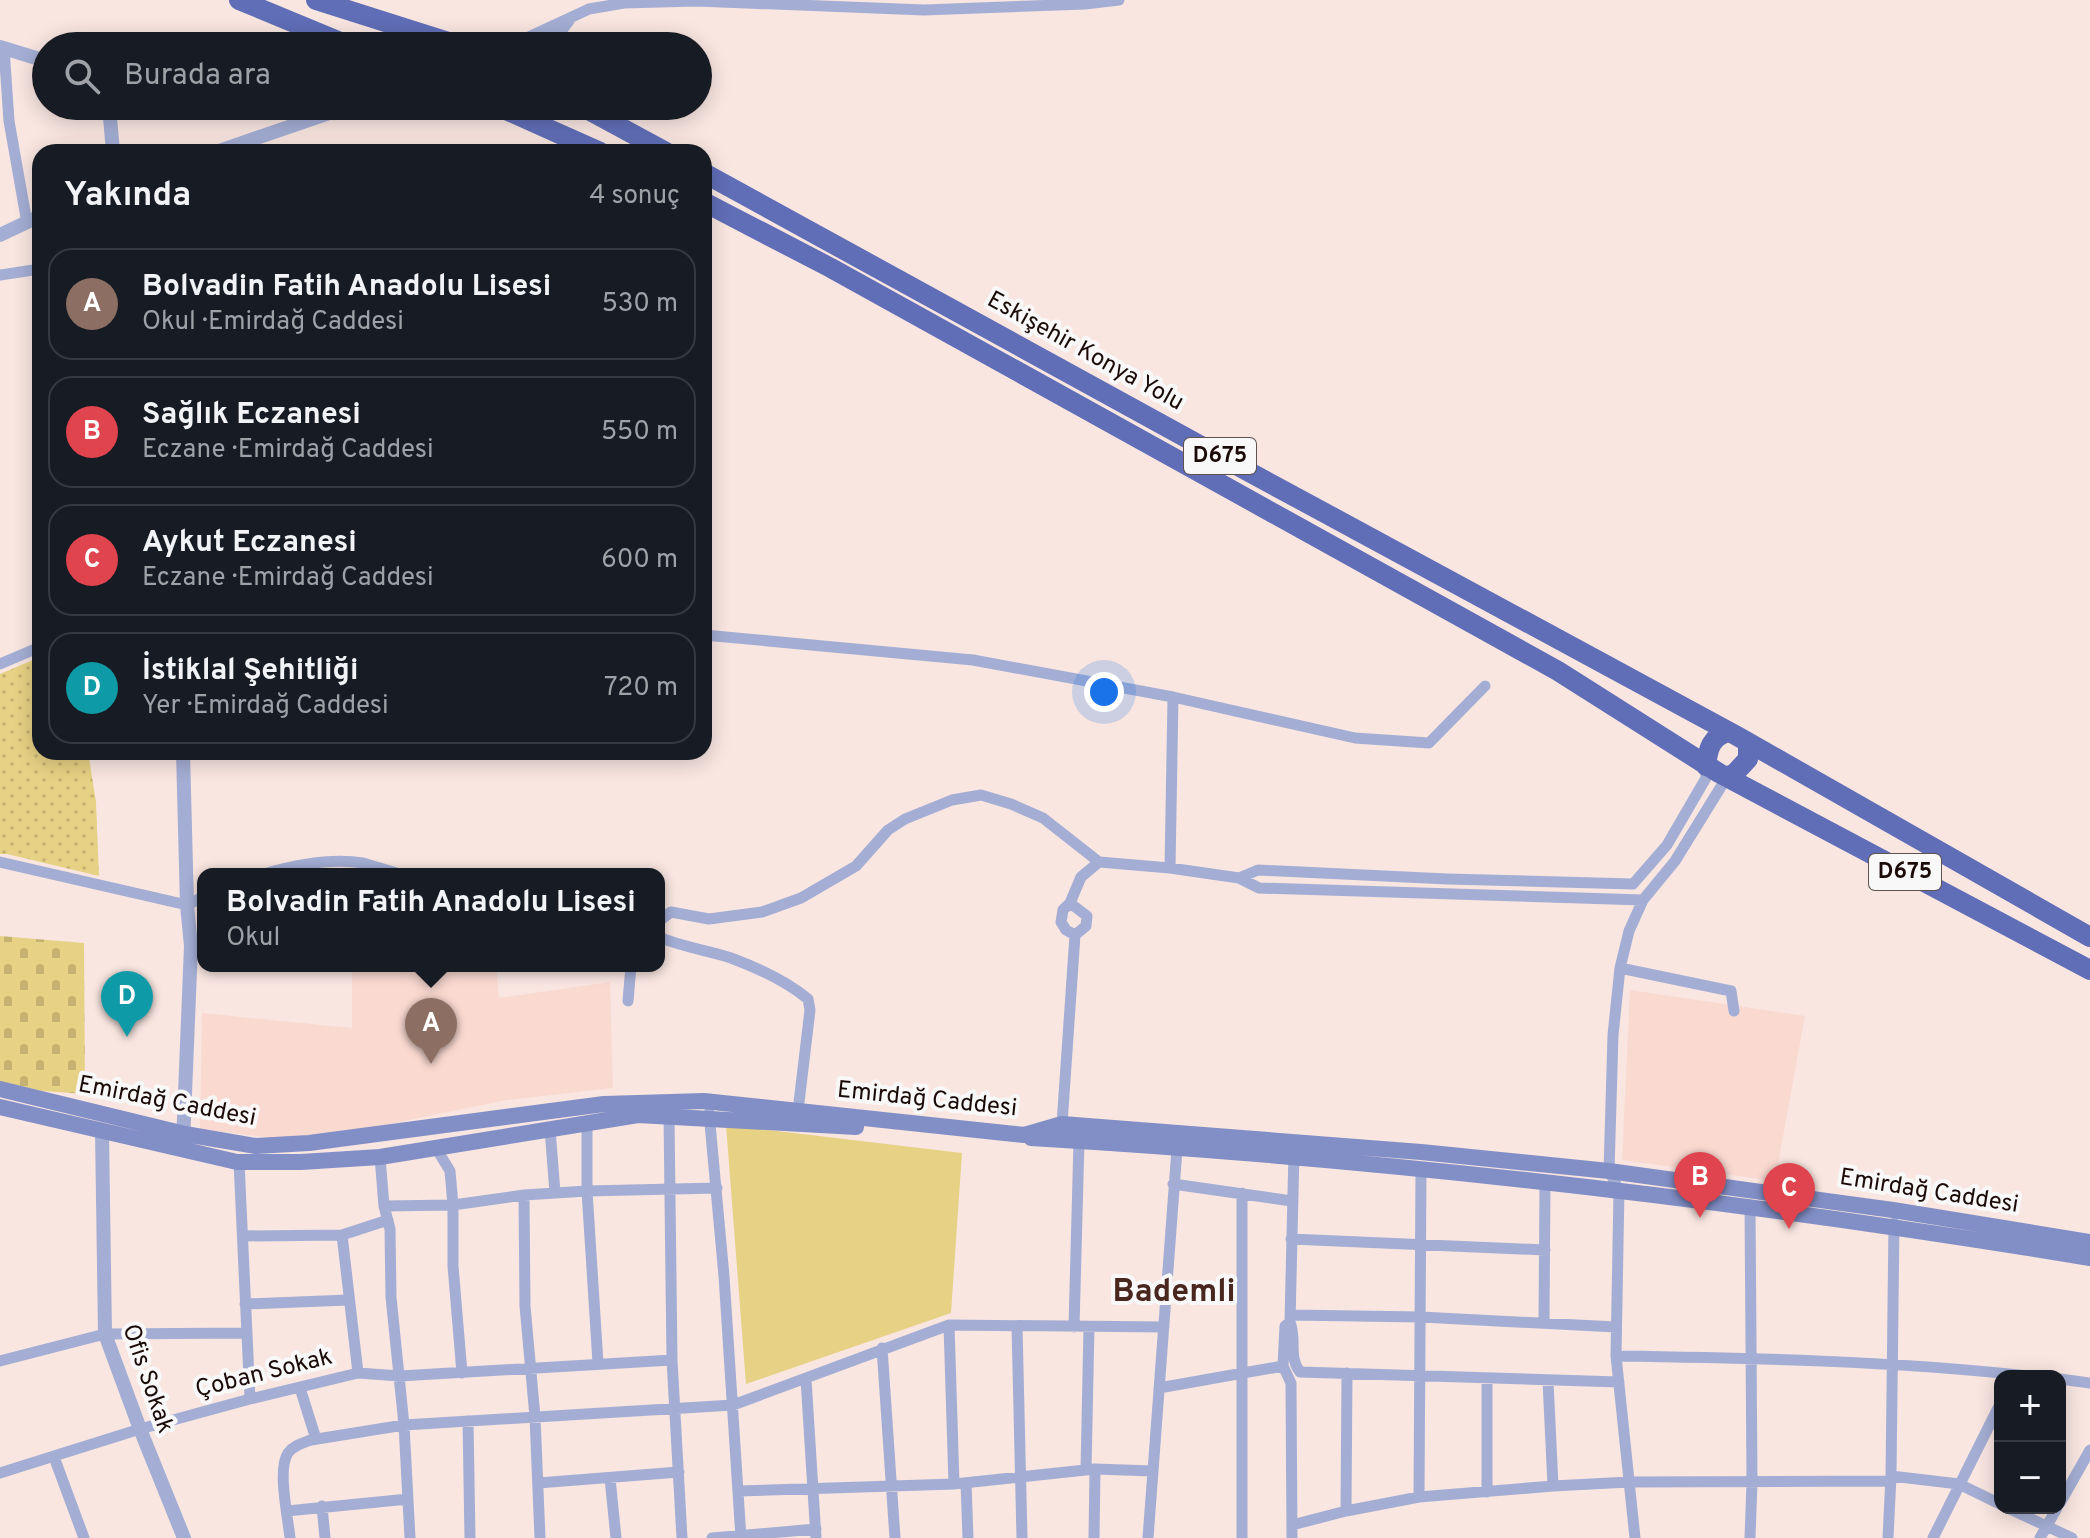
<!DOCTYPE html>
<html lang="tr">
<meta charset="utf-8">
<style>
:root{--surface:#171b24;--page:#20242c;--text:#f1f3f6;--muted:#9ea1a6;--line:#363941;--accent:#b45309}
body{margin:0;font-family:Overpass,sans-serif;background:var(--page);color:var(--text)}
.controls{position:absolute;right:24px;bottom:24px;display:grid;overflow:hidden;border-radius:16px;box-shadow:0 4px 20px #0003}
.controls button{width:72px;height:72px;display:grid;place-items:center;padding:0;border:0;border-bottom:2px solid var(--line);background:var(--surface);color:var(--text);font:40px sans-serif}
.you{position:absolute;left:1104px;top:692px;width:28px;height:28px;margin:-20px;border:6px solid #fff;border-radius:50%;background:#1a73e8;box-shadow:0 0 0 12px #1a73e833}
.badge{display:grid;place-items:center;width:52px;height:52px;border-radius:50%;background:var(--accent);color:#fff;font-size:26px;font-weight:700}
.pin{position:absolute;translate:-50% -66px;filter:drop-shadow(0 2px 4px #0008)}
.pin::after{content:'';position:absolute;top:42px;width:28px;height:24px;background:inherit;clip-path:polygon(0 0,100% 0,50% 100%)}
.popup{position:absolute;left:197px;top:868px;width:468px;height:104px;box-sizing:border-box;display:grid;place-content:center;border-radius:16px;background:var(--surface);filter:drop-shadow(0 2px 6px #0005);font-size:26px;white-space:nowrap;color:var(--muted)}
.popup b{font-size:30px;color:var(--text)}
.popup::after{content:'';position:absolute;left:50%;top:100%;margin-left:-16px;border:16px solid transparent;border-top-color:var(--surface)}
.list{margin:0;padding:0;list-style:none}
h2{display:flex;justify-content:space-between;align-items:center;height:104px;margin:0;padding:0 32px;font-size:34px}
h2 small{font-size:26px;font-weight:400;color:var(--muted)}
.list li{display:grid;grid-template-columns:52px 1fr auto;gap:24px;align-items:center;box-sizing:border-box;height:112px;margin:0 16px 16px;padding:0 16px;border:2px solid var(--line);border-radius:24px}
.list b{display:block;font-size:30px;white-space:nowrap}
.list p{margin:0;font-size:26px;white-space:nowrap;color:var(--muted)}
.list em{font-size:26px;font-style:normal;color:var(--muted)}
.icon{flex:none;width:44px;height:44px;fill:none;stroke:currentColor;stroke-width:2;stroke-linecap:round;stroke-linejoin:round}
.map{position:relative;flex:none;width:2090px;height:1538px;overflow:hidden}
.search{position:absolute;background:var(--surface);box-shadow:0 4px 20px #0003;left:32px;top:32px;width:680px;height:88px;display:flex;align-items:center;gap:20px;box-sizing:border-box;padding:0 28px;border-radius:44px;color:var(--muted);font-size:30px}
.panel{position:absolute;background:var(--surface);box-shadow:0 4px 20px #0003;left:32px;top:144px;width:680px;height:616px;border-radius:24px}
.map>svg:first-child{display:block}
</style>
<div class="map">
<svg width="2090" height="1538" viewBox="0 0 2090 1538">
<defs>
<pattern id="cemetery-stones" width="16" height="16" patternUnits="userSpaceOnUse" patternTransform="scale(2)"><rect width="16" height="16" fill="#e7d184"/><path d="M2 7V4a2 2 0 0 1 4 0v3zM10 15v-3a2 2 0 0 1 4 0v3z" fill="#c6b270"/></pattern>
<pattern id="park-dots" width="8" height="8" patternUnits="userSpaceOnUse" patternTransform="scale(2)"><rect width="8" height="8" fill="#e7d184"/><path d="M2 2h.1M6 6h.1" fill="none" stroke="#c6b270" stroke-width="1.8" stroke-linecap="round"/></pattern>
</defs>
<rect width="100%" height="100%" fill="#f9e6e1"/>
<path fill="#fad9d1" d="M 352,966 L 496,966 L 499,998 L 610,982 L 613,1088 L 507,1100 L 331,1136 L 273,1138 L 200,1129 L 202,1013 L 352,1028 Z
M 1630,990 L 1805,1016 L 1775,1181 L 1622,1160 Z"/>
<path fill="#e7d184" d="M 726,1125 L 962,1153 L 951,1313 L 746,1384 Z"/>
<path fill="url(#cemetery-stones)" d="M 0,936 L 84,943 L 85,1094 L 0,1088 Z"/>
<path fill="url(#park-dots)" d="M 40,657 L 40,752 L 88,752 L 96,802 L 99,876 L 7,854 L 0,854 L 0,674 Z"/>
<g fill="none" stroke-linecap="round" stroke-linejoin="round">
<path stroke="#a4aed4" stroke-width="11" d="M 509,46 L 589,9 L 624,3 L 696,1 L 924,10 L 1085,4 L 1119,0
M 550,46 L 569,21
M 4,48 L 9,121 L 27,223
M 0,275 L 40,269
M 704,635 L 973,660 L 1173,697 L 1355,738 L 1429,743 L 1485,686
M 0,664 L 40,647
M 0,862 L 187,905 L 203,897
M 1170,868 L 1173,697
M 264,874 C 295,865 331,858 363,863 C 375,866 388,871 400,874
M 1239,878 L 1258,870 L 1447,879 L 1633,884
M 1633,884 L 1667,845 L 1706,778 L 1706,766
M 1070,903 L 1087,916 L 1086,926 L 1075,935
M 659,921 L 671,912 L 709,919 L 762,912 L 801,898 L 856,866 L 888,830 L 905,819 L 952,800 L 981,795 L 1011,804 L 1043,818 L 1099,862 L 1170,868 L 1239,878 L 1259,888 L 1643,900
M 659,937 C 682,947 707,950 731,958 C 758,968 786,981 808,999 L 810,1010 L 798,1111
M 1620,968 L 1731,991 L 1734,1011
M 628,1001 L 631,966
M 709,1113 L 724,1276 L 741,1538
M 669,1116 L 672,1360 L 682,1538
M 587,1123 L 587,1191 L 598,1363
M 1062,1124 L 1075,935 L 1066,930 L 1061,922 L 1063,910 L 1070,903 L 1081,877 L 1099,862
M 550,1129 L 555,1193
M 436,1148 L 450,1171 L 453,1205 L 453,1266 L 462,1373
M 1294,1151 L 1290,1322 C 1297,1339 1288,1357 1300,1372 L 1619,1382
M 380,1157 L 384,1206 L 390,1229 L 391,1297 L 404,1425 L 410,1538
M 239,1162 L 250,1399
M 1173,1184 L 1292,1201
M 1242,1193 L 1242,1538
M 524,1195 L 525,1306 L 535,1417 L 540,1538
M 1750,1205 L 1752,1482 L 1750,1538
M 384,1206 L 453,1205 L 524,1195 L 587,1191 L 717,1188
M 342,1235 L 358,1373
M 243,1236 L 342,1235 L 388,1220
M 1291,1239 L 1545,1250
M 245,1304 L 348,1300
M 1291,1315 L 1421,1317 L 1616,1327
M 1544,1322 L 1545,1182
M 949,1325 L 954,1484
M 1017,1326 L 1022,1538
M 1074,1327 L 1079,1141
M 882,1348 L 895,1538
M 1616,1356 C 1754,1358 1892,1361 2029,1376
M 0,1361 L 105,1334 L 246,1333
M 1283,1366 L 1285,1326 L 1290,1322
M 806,1379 L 816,1538
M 2060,1379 L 2090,1383
M 1487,1380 L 1487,1492
M 1548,1381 L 1553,1486
M 300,1388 L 316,1439
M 1159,1388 L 1283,1366 L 1291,1383 L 1292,1538
M 468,1421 L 470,1538
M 54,1457 L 84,1538
M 1086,1470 L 1089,1327
M 0,1473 L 140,1429 L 250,1399 L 358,1373 L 400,1376 L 672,1360
M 1891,1476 L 1959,1484 L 2000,1504
M 610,1478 L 616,1538
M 538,1483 L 679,1472
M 966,1483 L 968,1538
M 738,1491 L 954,1484 L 1095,1469 L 1153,1471
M 1419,1497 L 1421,1169
M 2060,1503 L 2090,1450
M 322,1506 L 325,1538
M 2008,1508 L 2072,1538
M 287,1511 L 408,1499
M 1346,1511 L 1347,1373
M 1292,1525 L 1346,1511 L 1419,1497 L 1553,1486 L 1629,1482 L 1891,1481
M 290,1538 C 288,1517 277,1469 288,1453 C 294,1445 303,1443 311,1440 L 404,1425 L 733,1405 L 949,1325 L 1164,1327
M 712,1538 L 816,1529
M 1094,1538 L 1095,1469
M 1148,1538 L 1177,1149
M 1635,1538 L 1616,1356 L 1619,1190 L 1609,1171 L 1613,1035 L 1620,968 L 1629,931 L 1643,900 L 1675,861 L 1727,777
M 1888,1538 L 1891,1476 L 1894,1223
M 1933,1538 L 2000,1404
M 2040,1538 L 2057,1508"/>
<path stroke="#a4aed4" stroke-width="14" d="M 0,47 L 46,61
M 109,106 L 113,152
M 216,152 L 350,106
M 0,235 L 40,216
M 183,752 L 187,905 L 191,946 L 183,1143
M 102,1131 L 105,1334 L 140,1429 L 184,1538"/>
<path stroke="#828fc6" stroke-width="16" d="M 0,1089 L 185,1134 L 256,1146 L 309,1143 L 604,1104 L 704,1101 L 1024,1135 L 1062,1124 L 1421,1152 L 1609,1171 L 1893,1210 L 2090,1242
M 0,1107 L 237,1162 L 301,1162 L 380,1157 L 638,1115 L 856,1127
M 1031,1138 C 1386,1159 1739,1200 2090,1258"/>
<path stroke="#606eb7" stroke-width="20" d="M 239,0 L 350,46
M 316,0 L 461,46
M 497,106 L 600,152
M 581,106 L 666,152
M 704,173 L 1203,447 L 1737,736 L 2090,937
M 704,202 L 831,268 L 1558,671 L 1719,773 L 2090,970
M 1706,766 C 1708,749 1711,736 1729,732
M 1727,777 L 1735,773 L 1748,759 L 1748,742"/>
</g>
<g text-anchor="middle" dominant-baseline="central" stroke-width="8" stroke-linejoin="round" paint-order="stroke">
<g fill="#f8f8f8" stroke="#5d5250" stroke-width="2">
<rect x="1184" y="438" width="72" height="36" rx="6"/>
<rect x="1869" y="854" width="72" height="36" rx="6"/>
</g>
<g font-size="22" font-weight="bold" fill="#1b0b08">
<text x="1220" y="456">D675</text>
<text x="1905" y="872">D675</text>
</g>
<g font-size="24" fill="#1b0b08" stroke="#f8f8f8">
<text transform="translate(1085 352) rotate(29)">Eskişehir Konya Yolu</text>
<text transform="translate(927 1100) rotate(6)">Emirdağ Caddesi</text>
<text transform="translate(167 1102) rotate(11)">Emirdağ Caddesi</text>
<text transform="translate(1929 1192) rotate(9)">Emirdağ Caddesi</text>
<text transform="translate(264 1374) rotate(-14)">Çoban Sokak</text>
<text transform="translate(147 1379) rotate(71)">Ofis Sokak</text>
</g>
<g font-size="32" font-weight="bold" fill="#49261e" stroke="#f8f8f8">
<text x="1174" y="1293">Bademli</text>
</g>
</g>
</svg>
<div class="controls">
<button>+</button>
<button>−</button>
</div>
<div class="you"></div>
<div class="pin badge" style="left:431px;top:1064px;background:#8d6e63">A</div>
<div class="popup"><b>Bolvadin Fatih Anadolu Lisesi</b>Okul</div>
<div class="pin badge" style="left:1700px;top:1218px;background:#e0444e">B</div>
<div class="pin badge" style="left:1789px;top:1229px;background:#e0444e">C</div>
<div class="pin badge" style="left:127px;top:1037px;background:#0f9aa8">D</div>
<div class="search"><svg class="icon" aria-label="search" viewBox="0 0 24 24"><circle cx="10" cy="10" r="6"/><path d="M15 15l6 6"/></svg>Burada ara</div>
<section class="panel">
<h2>Yakında<small>4 sonuç</small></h2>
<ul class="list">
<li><span class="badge" style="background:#8d6e63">A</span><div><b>Bolvadin Fatih Anadolu Lisesi</b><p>Okul · Emirdağ Caddesi</p></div><em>530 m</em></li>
<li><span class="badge" style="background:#e0444e">B</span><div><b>Sağlık Eczanesi</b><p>Eczane · Emirdağ Caddesi</p></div><em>550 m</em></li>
<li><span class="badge" style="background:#e0444e">C</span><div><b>Aykut Eczanesi</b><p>Eczane · Emirdağ Caddesi</p></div><em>600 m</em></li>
<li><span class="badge" style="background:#0f9aa8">D</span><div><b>İstiklal Şehitliği</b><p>Yer · Emirdağ Caddesi</p></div><em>720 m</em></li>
</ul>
</section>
</div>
